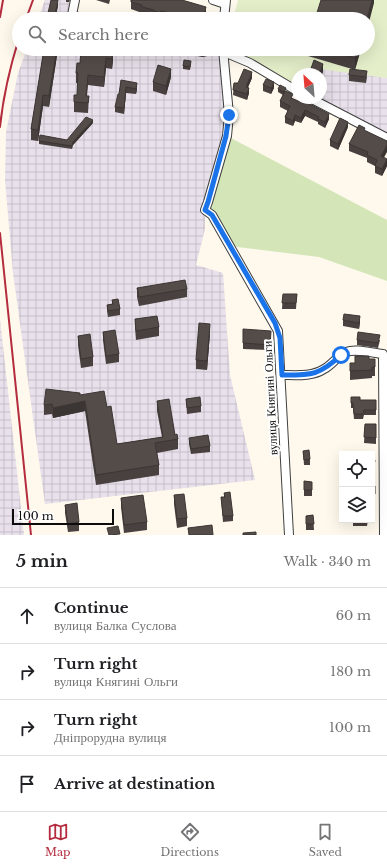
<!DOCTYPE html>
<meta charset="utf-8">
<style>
:root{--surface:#fff;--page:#f2f2f2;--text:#202124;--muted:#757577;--line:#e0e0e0;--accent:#b42b3e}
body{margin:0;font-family:"Libre Baskerville",serif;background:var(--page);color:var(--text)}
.controls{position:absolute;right:12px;bottom:12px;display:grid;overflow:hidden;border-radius:0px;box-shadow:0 4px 16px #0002}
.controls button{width:36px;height:36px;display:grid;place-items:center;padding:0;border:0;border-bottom:1px solid var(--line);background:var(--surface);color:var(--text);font:20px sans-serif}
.compass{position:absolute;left:291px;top:68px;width:36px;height:36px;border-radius:50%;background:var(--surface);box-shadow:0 4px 16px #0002;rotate:334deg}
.scale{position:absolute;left:12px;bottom:10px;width:102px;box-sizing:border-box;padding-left:4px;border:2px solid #0c0c0c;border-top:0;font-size:11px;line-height:14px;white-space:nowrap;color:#0c0c0c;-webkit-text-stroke:3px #fff;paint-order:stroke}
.stop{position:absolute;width:12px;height:12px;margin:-9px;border:3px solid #1a73e8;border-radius:50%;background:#fff}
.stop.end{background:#1a73e8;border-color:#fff;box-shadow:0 1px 4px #0008}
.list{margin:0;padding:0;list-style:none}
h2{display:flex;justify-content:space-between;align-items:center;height:52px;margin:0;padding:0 16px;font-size:17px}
h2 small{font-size:13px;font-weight:400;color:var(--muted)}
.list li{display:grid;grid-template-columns:26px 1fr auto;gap:12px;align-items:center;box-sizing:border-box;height:56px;padding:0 16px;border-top:1px solid var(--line)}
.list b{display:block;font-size:15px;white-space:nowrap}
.list p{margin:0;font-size:13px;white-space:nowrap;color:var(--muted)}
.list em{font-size:13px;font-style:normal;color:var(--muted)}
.icon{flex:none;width:22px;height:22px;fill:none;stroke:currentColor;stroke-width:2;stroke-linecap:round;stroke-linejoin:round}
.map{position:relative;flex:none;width:387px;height:535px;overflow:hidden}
.search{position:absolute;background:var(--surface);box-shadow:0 4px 16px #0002;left:12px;right:12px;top:12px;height:44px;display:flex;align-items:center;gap:10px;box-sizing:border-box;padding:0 14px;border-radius:22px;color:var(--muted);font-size:15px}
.sheet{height:276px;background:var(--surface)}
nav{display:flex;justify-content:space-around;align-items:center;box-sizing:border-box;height:56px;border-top:1px solid var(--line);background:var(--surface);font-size:11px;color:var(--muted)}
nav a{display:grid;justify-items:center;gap:2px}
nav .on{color:var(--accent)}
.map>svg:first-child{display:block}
</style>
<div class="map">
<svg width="387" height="535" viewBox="0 0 387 535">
<defs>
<pattern id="industrial-grid" width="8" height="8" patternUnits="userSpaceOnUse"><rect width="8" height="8" fill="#e8e0ea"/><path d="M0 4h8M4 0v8" fill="none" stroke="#c6bfc8"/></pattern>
</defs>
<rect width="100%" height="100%" fill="#fef9ec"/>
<path fill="url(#industrial-grid)" d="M 45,0 L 72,0 L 76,19 L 38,19 Z
M 27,49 L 180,49 L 204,56 L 210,55 L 219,51 L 224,52 L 229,115 L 205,210 L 205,229 L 196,265 L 223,273 L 230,375 L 255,480 L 45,504 L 13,273 L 5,180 L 6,132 L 18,73 Z
M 312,67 L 387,78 L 387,133 L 317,98 L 321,98 L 321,74 L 310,74 Z
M 0,319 L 24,535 L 0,535 Z"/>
<path fill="#d4e6b8" d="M 227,136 L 387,220 L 387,281 L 319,257 L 229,246 L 205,210 Z"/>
<path fill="#e4eec9" d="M 238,0 L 387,0 L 387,78 L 312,68 L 309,74 L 297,74 L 297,88 L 230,53 L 230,49 L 368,49 L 368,19 L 233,19 Z"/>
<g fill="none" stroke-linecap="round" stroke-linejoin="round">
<g stroke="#3f3f3f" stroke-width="10">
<path id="street" d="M 75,0 L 72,15 L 85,19
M 213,0 L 225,4
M 224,19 L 226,0
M 189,49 L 203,52 L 216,49
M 223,49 L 229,115 L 227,136 L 208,202 L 205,210 L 212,215 L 278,331 L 289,535
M 224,52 L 250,63 L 297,91
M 310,98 L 387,138
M 281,375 C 295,375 312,377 324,369 C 332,365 337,356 346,352 C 356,348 372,353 383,354 L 384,535"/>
</g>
<use href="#street" stroke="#fff" stroke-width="8"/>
<path stroke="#b42b3e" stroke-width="2" d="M 0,17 L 3,0
M 26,19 L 33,0
M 0,127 C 3,97 10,67 19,38
M 0,233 L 31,535"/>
</g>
<path fill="#48413f" d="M 66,0 L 70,0 L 69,2 L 66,2 Z
M 96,0 L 110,0 L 109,4 Z
M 131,2 L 206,14 L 205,19 L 164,19 L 161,18 L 161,19 L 153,19 L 153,18 L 142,14 L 142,13 L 131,9 Z
M 58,6 L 55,19 L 48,19 L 48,13 Z
M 44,49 L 58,49 L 49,107 L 43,106 L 38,141 L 31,140 L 31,129 Z
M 68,49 L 108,49 L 113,60 L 112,69 L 106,68 L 104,87 L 88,85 L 87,96 L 89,96 L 88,113 L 74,112 L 74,102 L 77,95 L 78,83 L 76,83 L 76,73 L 80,63 L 81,54 L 68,53 Z
M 127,49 L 145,49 L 144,56 L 127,55 Z
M 308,49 L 361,49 L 355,69 L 367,77 L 366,83 L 349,81 L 349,75 L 352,69 L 308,56 Z
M 191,64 L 190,70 L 183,69 L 183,66 Z
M 171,77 L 166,95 L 153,91 L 153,82 Z
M 252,78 L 248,87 L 249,93 L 247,100 L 233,95 L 234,83 L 238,83 Z
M 121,80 L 137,89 L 136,94 L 126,93 L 124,114 L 115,112 L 115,107 L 119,94 Z
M 263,85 L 274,88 L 271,94 L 263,91 Z
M 278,89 L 286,91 L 293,99 L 329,119 L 325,128 L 318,124 L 318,122 L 305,116 L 301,123 L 295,121 L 293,126 L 285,123 L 285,117 L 288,111 L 280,107 L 280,101 L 283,95 L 278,92 Z
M 93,123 L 73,145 L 72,149 L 39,144 L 39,141 L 67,140 Z
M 348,127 L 338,150 L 330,146 L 330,140 Z
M 365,131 L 384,157 L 387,166 L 382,176 L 375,173 L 375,166 L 367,162 L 367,158 L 349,151 L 349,144 Z
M 137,288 L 187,289 L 187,297 L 139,306 L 137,297 Z
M 283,294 L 297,294 L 296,309 L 282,309 Z
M 112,300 L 120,309 L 120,315 L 108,317 L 107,311 L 107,305 L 112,304 Z
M 135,319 L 159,327 L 159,336 L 136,340 L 135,328 Z
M 343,320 L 360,322 L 359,329 L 343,326 Z
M 103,332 L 119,354 L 119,362 L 106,364 L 103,340 Z
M 210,333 L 207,370 L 196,369 L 196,360 Z
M 78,336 L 93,357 L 93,366 L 81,368 L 78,345 Z
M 271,337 L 270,350 L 243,349 L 243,343 Z
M 357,340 L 380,340 L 378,348 L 357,345 Z
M 369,359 L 375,359 L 375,376 L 372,376 L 372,378 L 350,380 L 350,371 L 355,363 Z
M 80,395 L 107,407 L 117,444 L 162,437 L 157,411 L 157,401 L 178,439 L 178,449 L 157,453 L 159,465 L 159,475 L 96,485 L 85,411 L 53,418 L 52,414 L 44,415 L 44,405 Z
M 351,397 L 360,400 L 376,400 L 376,415 L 364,415 L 363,419 L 354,419 L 353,408 L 351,408 Z
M 186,399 L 201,406 L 201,412 L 187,414 Z
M 365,424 L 376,424 L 376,444 L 364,443 Z
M 189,438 L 210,446 L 210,452 L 191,454 L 189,444 Z
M 303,451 L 310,459 L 310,465 L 304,465 Z
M 372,460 L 375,460 L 374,469 L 372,469 Z
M 304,481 L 312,482 L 312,496 L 304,496 Z
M 372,486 L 375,486 L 375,499 L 372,499 Z
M 224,493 L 233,516 L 233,521 L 223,522 L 221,497 L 224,497 Z
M 174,495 L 187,518 L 187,526 L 177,528 L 174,504 Z
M 121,498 L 147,522 L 147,530 L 124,533 L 121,507 Z
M 65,505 L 79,522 L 79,531 L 68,532 L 65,513 Z
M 313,515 L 314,530 L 306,530 L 306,516 Z
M 353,520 L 368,520 L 367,526 L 353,526 Z"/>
<path fill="#3b3533" d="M 58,0 L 58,6 L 55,19 L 55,15 Z
M 372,0 L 374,0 L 374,3 L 368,26 L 368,19 L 367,19 Z
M 206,7 L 206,14 L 205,19 L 203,19 Z
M 57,49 L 58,49 L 49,107 L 49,96 Z
M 113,49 L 113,60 L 112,69 L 112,59 Z
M 358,49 L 361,49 L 355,70 L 355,58 Z
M 106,58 L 106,68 L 104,87 L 104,77 Z
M 323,64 L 323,72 L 321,78 L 321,74 L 319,74 Z
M 171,69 L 171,77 L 166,95 L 166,86 Z
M 252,72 L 252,78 L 246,92 L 246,87 Z
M 274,82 L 274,88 L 271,94 L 271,88 Z
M 137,83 L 137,89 L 136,94 L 136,89 Z
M 126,87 L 126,93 L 124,114 L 124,108 Z
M 249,88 L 249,93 L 247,100 L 247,94 Z
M 43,95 L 43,106 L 38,141 L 38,130 Z
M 305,110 L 305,116 L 301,123 L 301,118 Z
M 329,114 L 329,119 L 325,128 L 325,122 Z
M 295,115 L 295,121 L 293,126 L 293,121 Z
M 93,120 L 93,123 L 73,145 L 72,149 L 73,142 Z
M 348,122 L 348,127 L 338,150 L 338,144 Z
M 387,145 L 387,152 L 381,163 L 381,156 Z
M 387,159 L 387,166 L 382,176 L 382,169 Z
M 360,316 L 360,322 L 359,329 L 359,323 Z
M 210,324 L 210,333 L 207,370 L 207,361 Z
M 85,401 L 85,411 L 53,418 L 53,408 Z"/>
<path fill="#544c49" stroke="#3b3533" d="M 51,0 L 58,0 L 55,15 L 48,13 Z
M 131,0 L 182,0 L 206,7 L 203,17 L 201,16 L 200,19 L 182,19 L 182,16 L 161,11 L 161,13 L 153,11 L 154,10 L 142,7 L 142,5 L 131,2 Z
M 321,0 L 372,0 L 367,19 L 315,19 Z
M 71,16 L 96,19 L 70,19 Z
M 44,49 L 57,49 L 49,96 L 43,95 L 38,130 L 31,129 Z
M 81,49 L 113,49 L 112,59 L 106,58 L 104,77 L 88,75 L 86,96 L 89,96 L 88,103 L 74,102 L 74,95 L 77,95 L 78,73 L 76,73 L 77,63 L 80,63 Z
M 322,49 L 358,49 L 355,58 Z
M 184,60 L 191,61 L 190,67 L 183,66 Z
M 314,60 L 323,64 L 319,74 L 309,74 Z
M 158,65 L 171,69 L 166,86 L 153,82 Z
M 244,69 L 252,72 L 246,87 L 249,88 L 247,94 L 233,90 L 234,83 L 238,83 Z
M 350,69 L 367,71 L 366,77 L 349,75 Z
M 266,79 L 274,82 L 271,88 L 263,85 Z
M 121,80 L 137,83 L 136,89 L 126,87 L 124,108 L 115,107 L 118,94 L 119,94 Z
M 280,85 L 286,88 L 284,92 L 278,89 Z
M 285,91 L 293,94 L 291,98 L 303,103 L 304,101 L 329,114 L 325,122 L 318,119 L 319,117 L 305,110 L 301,118 L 295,115 L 293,121 L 285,117 L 290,106 L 280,101 Z
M 86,117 L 93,120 L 73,142 L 72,146 L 39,141 L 40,135 L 67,140 Z
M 340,118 L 348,122 L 338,144 L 330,140 Z
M 359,125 L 365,128 L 364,130 L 387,141 L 387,145 L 381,156 L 387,159 L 382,169 L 375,166 L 377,160 L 367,155 L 368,152 L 349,144 Z
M 185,280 L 187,289 L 139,297 L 137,288 Z
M 283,294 L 297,294 L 296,303 L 282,303 Z
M 118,299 L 120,309 L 108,311 L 107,305 L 113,304 L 112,300 Z
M 344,314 L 360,316 L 359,323 L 343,320 Z
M 157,316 L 159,327 L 136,331 L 135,319 Z
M 199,323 L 210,324 L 207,361 L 196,360 Z
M 243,329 L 271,331 L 270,345 L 243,343 Z
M 115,330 L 119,354 L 106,356 L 103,332 Z
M 358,332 L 380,335 L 378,343 L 357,340 Z
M 90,334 L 93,357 L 81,359 L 78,336 Z
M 355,356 L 369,356 L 369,359 L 375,359 L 375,367 L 372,367 L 372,370 L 350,371 L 350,363 L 355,363 Z
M 46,389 L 80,393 L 80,395 L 104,391 L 107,407 L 111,406 L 117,444 L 163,437 L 157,401 L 169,399 L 175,435 L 177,434 L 178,439 L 155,443 L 159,465 L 96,475 L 85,401 L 53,408 L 52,404 L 44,405 Z
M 200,397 L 201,406 L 187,408 L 186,399 Z
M 351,397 L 360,397 L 360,400 L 376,400 L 376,410 L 364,410 L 363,414 L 354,414 L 353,403 L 351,403 Z
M 365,424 L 376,424 L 376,438 L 364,437 Z
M 208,435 L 210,446 L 191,449 L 189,438 Z
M 309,450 L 310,459 L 304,460 L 303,451 Z
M 372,460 L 375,460 L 374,466 L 372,466 Z
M 304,481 L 312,482 L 312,490 L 304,490 Z
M 372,486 L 375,486 L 375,494 L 372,494 Z
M 230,492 L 233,516 L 223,516 L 221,497 L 225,497 L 224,493 Z
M 184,494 L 187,518 L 177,519 L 174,495 Z
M 143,495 L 147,522 L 124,525 L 121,498 Z
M 77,503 L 79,522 L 68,524 L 65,505 Z
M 313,515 L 314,524 L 306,524 L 306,516 Z
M 212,525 L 213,535 L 189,535 L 188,528 Z
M 118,526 L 120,534 L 109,535 L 107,528 Z
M 256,532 L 256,535 L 243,535 L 243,533 Z"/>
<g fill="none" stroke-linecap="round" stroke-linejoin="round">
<path stroke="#1a73e8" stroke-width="5" d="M 229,115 L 226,136 L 208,202 L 205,210 L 212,215 L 275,323 L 280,338 L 282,375 C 310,375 319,376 341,355"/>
</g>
<g text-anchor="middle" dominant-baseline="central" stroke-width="4" stroke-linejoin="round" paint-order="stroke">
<g font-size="12" fill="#0c0c0c" stroke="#fff">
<text transform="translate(270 398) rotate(-93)">вулиця Княгині Ольги</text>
</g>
</g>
</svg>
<div class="controls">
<button><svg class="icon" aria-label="locate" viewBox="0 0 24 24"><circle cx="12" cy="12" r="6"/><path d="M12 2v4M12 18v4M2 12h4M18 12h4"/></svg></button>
<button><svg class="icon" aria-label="layers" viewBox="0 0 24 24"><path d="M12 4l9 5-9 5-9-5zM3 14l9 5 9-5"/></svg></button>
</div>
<svg class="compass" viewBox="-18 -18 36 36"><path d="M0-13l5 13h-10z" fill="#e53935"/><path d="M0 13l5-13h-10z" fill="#757577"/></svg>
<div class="scale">100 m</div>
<div class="stop" style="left:341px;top:355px"></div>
<div class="stop end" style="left:229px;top:115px"></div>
<div class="search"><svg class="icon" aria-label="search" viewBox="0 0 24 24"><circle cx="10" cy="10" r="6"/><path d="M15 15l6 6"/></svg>Search here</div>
</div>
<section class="sheet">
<h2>5 min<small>Walk · 340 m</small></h2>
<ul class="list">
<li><svg class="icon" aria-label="ahead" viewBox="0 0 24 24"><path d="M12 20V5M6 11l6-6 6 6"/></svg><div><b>Continue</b><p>вулиця Балка Суслова</p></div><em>60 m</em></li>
<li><svg class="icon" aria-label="right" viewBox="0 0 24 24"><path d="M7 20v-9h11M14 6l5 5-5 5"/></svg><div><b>Turn right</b><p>вулиця Княгині Ольги</p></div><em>180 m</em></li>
<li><svg class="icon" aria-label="right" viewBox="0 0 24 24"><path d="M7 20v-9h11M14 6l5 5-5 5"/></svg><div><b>Turn right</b><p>Дніпрорудна вулиця</p></div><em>100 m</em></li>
<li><svg class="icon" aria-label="arrive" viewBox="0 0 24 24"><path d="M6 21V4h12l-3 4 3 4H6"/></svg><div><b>Arrive at destination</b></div></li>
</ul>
</section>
<nav>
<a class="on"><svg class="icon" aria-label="map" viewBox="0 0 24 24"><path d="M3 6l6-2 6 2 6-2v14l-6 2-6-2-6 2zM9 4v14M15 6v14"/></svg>Map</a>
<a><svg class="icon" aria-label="directions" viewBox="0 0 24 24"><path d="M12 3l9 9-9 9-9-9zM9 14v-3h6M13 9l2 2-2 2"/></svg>Directions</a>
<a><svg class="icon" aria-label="saved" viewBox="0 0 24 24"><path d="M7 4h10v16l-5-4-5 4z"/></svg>Saved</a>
</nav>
